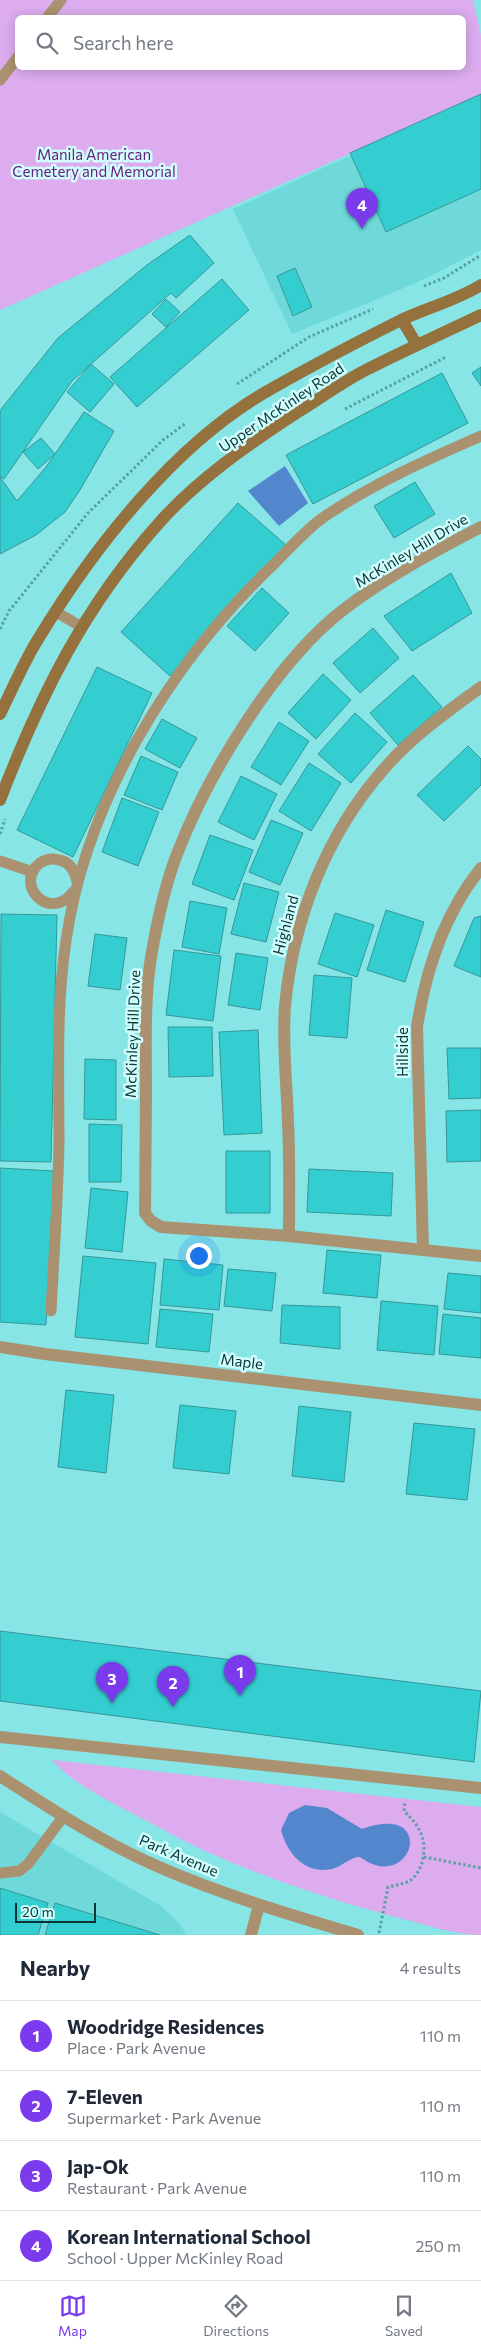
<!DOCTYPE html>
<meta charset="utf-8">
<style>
:root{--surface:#fff;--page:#f2f2f3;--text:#1f2937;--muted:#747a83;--line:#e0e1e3;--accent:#7c3aed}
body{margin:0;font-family:Commissioner,sans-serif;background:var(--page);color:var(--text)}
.scale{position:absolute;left:15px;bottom:12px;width:81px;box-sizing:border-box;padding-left:5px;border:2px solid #0a3435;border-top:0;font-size:14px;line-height:18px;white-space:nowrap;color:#0a3435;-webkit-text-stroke:4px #d1fdfd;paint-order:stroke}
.you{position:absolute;left:198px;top:1255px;width:18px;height:18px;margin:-12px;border:4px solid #fff;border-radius:50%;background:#1a73e8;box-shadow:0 0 0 8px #1a73e833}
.badge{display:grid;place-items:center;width:32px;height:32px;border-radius:50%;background:var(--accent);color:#fff;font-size:16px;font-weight:700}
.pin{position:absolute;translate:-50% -41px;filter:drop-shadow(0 1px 2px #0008)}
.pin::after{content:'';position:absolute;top:26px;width:18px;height:15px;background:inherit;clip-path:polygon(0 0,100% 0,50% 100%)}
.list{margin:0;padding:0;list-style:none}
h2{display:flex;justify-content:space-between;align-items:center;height:65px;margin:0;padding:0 20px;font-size:21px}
h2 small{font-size:16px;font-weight:400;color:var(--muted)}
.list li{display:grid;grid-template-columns:32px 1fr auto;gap:15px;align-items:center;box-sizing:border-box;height:70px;padding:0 20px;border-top:1px solid var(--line)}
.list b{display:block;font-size:19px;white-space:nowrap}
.list p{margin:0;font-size:16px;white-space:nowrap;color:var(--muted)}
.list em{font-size:16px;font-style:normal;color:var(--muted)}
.icon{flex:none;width:28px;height:28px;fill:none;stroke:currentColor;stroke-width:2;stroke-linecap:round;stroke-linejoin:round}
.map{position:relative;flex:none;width:481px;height:1935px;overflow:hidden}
.search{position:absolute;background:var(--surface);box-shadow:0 2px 12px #0003;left:15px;right:15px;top:15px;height:55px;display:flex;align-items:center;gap:12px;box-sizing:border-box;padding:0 18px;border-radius:8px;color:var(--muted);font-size:19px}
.sheet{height:345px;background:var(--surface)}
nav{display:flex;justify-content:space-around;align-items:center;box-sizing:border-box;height:70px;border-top:1px solid var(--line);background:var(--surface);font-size:14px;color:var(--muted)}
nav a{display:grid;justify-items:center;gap:2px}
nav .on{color:var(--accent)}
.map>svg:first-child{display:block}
</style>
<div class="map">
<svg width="481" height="1935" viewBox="0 0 481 1935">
<rect width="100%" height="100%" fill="#87e5e6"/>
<path fill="#6fd8d9" d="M 481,96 L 481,250 L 416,283 L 292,334 L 233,209 Z
M 0,1812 L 161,1906 L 178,1922 L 187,1935 L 0,1935 Z"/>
<path fill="#dcacee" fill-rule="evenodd" d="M 0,0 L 473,0 L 481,35 L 481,95 L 0,310 ZM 18,18 L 464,18 L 464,68 L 18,68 Z
M 52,1760 L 481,1807 L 481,1935 C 456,1935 430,1926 407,1920 C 338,1902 270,1880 205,1851 C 182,1841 160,1827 137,1816 C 108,1800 74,1785 52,1760 Z"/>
<path fill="#5286cd" d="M 285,466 L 308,503 L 279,526 L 248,491 Z
M 305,1805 L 327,1808 L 362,1829 C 439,1801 412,1896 360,1857 C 351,1857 343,1865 335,1868 C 307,1877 287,1854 281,1830 L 289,1813 Z"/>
<path fill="#34ced1" stroke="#359799" d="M 481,94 L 481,189 L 386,232 L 350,153 Z
M 190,235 L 214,263 L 176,298 L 171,293 L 72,381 L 4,479 L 0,476 L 0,411 L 2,408 L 58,338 L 147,265 Z
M 295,268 L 312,307 L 293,316 L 277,276 Z
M 222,279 L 249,310 L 137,407 L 110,377 Z
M 166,299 L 180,312 L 166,327 L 152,314 Z
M 91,364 L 114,384 L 90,412 L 67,392 Z
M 481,367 L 481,386 L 472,373 Z
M 442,373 L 468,423 L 313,504 L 286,455 Z
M 84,412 L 114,431 L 80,490 L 65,512 L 36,535 L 0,554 L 0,477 L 17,501 L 46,467 Z
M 41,438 L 55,454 L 38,469 L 23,452 Z
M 415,482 L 435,514 L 394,538 L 374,506 Z
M 238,503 L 287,546 L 170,676 L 121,632 Z
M 451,573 L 472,613 L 412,651 L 384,616 Z
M 262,588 L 289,613 L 255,651 L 227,626 Z
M 373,628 L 399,658 L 360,693 L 333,663 Z
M 97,667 L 152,693 L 73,857 L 17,830 Z
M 323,674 L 351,700 L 316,739 L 288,713 Z
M 413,675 L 442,707 L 398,745 L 370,713 Z
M 355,713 L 387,742 L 351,783 L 318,754 Z
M 162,719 L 197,738 L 180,768 L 145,749 Z
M 279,722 L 309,741 L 281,785 L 251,767 Z
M 468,746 L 481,759 L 481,785 L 444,821 L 417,795 Z
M 141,756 L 178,772 L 162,810 L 124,795 Z
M 309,763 L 341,783 L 311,831 L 279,811 Z
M 241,776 L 277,794 L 254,840 L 218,822 Z
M 122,798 L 159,812 L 138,866 L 102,852 Z
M 271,820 L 303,833 L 280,885 L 249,872 Z
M 210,835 L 253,850 L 234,900 L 192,884 Z
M 244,883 L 279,892 L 266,942 L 231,934 Z
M 190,901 L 227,908 L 219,954 L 182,947 Z
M 386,910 L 424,922 L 405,982 L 367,970 Z
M 335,913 L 374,925 L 357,977 L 318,964 Z
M 1,914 L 57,915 L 51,1162 L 0,1161 Z
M 481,916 L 481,977 L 454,966 L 474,918 Z
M 95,934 L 127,938 L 120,990 L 88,986 Z
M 174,950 L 221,956 L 213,1021 L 166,1015 Z
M 236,953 L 268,958 L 260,1010 L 228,1005 Z
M 314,975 L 352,978 L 347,1038 L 309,1035 Z
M 168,1027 L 212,1027 L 213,1076 L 169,1077 Z
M 258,1030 L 262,1133 L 224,1135 L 219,1032 Z
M 447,1048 L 481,1048 L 481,1098 L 449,1099 Z
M 85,1059 L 116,1060 L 116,1120 L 84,1119 Z
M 481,1110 L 481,1161 L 447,1162 L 446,1111 Z
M 89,1124 L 122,1125 L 121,1182 L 89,1182 Z
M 226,1151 L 270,1151 L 270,1213 L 226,1213 Z
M 0,1168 L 54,1171 L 46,1325 L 0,1322 Z
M 309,1169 L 393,1173 L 391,1216 L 307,1212 Z
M 91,1188 L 128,1192 L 122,1252 L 85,1248 Z
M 327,1250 L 381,1255 L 377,1298 L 323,1293 Z
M 83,1256 L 156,1263 L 148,1344 L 75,1337 Z
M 164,1259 L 223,1265 L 219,1310 L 160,1305 Z
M 228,1269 L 276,1273 L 272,1311 L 224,1306 Z
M 448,1273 L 481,1276 L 481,1313 L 444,1309 Z
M 381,1301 L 438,1306 L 434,1355 L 377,1350 Z
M 282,1305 L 340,1307 L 340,1349 L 280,1343 Z
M 160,1309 L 213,1314 L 209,1352 L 156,1347 Z
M 443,1314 L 481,1318 L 481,1358 L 439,1354 Z
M 66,1390 L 114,1395 L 106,1473 L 58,1467 Z
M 180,1405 L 236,1411 L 229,1474 L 173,1468 Z
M 299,1406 L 351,1412 L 344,1482 L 292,1476 Z
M 414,1423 L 475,1429 L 467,1500 L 406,1494 Z
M 0,1631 L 481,1691 L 474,1762 L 0,1701 Z
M 0,1888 L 48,1903 L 38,1935 L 0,1935 Z
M 55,1903 L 160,1935 L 45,1935 Z"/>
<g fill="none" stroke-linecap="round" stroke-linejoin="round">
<path stroke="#57a1a2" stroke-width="3" stroke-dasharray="2.5 2.5" stroke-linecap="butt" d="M 424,286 L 444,278 L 481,255
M 237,384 L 309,337 L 373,309
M 345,409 L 446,357
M 0,629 L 9,611 L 88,513 L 163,440 L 186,423
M 0,834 L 5,819
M 424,1857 L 481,1868
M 379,1933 L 388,1887 C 396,1885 405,1884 411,1880 C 416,1876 420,1869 422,1863 C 428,1841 420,1826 404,1811 L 405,1801"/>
<path stroke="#aa9270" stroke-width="11" d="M 47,18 L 61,0
M 0,80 L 18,57
M 56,612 L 82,627
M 0,861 L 33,872
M 74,891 C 50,924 13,884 40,863 C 46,859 52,858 59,860 C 70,862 75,872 77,882
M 51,1311 C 54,1254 58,1198 59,1142 C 59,1075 56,1007 66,941 C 86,799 173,660 275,563 C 290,548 305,531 321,519 C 370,485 426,460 481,436
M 0,1873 L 19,1871 L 28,1864 L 63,1817"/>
<path stroke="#aa9270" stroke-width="12" d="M 481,527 C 433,552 386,577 343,610 C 276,662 210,771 179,849 C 165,883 157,922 151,957 C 144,1002 146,1048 146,1093 C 146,1133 145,1173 145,1213 L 151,1221 L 161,1227 L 289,1236 L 481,1256
M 289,1236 C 289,1199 290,1161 288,1123 C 287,1084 282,1046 285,1006 C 293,920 326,835 383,770 C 411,737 447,712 481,687
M 423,1250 L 417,1027 C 426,968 444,914 481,868
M 0,1347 L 45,1354 L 481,1405
M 0,1737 L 481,1788
M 0,1776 C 51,1809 103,1843 159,1867 C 223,1895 291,1915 358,1935
M 251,1935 L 259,1905"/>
<path stroke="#95723d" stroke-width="12" d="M 402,320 L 417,345
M 0,714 C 13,688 24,661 40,636 C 95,546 177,441 271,389 C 313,365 357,342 401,320 C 427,308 457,300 481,285
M 0,800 C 40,696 84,607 159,523 C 198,479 249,444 298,412 C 319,399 340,384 362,372 C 401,352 441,334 481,315"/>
</g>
<g text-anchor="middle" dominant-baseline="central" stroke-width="5" stroke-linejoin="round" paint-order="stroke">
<g font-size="15" fill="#65217b" stroke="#d1fdfd">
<text x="94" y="154">Manila American<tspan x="94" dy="17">Cemetery and Memorial</tspan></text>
</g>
<g font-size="15" fill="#0a3435" stroke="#d1fdfd">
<text transform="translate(281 407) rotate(-34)">Upper McKinley Road</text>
<text transform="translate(411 550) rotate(-31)">McKinley Hill Drive</text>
<text transform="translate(285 925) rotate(-75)">Highland</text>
<text transform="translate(132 1034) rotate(-88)">McKinley Hill Drive</text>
<text transform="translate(402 1052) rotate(-90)">Hillside</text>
<text transform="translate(242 1361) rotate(7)">Maple</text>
<text transform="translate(179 1855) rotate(23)">Park Avenue</text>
</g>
</g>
</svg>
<div class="scale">20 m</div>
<div class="you"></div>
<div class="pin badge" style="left:240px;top:1696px">1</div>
<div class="pin badge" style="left:173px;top:1707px">2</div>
<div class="pin badge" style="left:112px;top:1703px">3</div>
<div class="pin badge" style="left:362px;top:229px">4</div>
<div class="search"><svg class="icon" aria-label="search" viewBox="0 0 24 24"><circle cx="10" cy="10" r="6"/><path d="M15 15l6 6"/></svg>Search here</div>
</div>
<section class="sheet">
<h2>Nearby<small>4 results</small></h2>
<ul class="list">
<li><span class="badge">1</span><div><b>Woodridge Residences</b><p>Place · Park Avenue</p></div><em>110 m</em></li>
<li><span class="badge">2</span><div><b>7-Eleven</b><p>Supermarket · Park Avenue</p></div><em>110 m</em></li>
<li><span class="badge">3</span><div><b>Jap-Ok</b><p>Restaurant · Park Avenue</p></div><em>110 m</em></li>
<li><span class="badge">4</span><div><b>Korean International School</b><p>School · Upper McKinley Road</p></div><em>250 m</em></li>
</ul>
</section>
<nav>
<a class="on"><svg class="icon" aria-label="map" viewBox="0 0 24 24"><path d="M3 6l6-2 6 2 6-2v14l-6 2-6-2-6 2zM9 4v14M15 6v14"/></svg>Map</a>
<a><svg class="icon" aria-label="directions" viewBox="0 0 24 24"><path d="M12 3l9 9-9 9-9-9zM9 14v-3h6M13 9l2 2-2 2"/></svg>Directions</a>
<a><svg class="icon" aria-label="saved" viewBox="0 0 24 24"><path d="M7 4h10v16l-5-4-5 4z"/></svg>Saved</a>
</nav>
